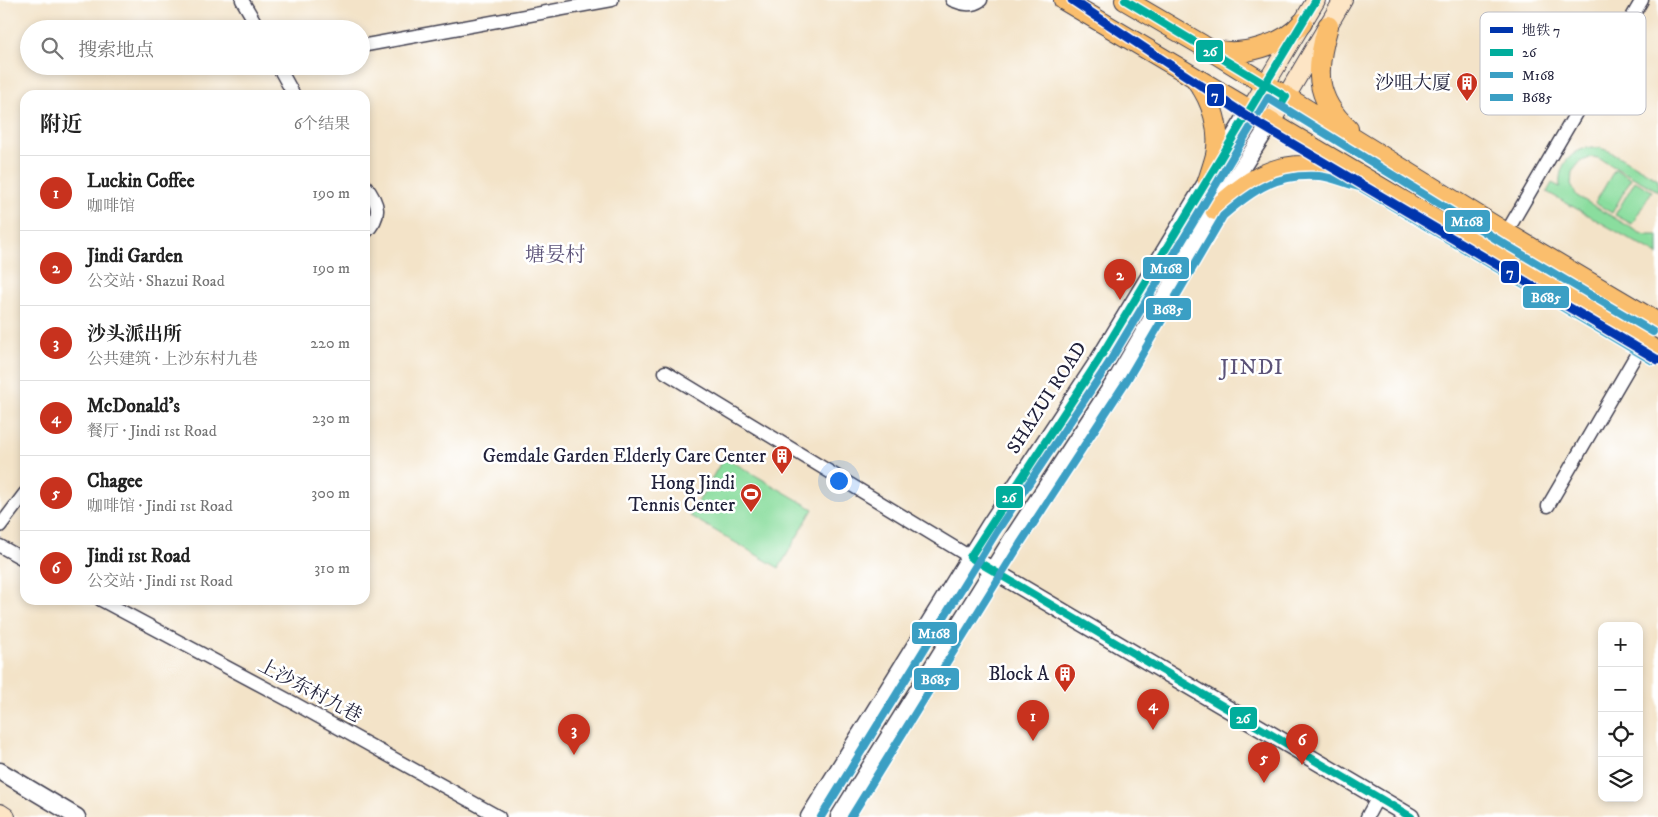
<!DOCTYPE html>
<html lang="zh">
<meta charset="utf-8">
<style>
:root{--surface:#fff;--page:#f2f2f2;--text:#222;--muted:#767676;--line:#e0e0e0;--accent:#c8321e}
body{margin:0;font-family:"IM FELL DW Pica","Noto Serif SC",serif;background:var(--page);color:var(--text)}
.controls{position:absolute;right:15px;bottom:15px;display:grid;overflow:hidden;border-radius:10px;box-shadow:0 2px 8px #0003}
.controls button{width:45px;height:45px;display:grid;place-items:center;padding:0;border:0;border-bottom:1px solid var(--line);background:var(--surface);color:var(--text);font:25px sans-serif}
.you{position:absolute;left:838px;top:480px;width:18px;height:18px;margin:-12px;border:4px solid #fff;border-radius:50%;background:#1a73e8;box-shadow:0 0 0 8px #1a73e833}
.badge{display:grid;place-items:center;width:32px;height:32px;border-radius:50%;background:var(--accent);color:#fff;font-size:16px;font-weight:700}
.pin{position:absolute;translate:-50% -41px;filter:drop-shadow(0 1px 2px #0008)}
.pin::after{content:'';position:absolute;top:26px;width:18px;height:15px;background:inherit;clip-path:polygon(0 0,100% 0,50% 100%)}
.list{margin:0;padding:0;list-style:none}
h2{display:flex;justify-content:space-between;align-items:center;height:65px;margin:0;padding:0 20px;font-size:21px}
h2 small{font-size:16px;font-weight:400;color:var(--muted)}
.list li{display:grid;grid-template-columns:32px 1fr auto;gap:15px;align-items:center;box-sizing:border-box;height:75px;padding:0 20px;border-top:1px solid var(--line)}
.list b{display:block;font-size:19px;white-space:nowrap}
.list p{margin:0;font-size:16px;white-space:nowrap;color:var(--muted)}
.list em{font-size:16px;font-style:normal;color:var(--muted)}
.icon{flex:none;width:28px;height:28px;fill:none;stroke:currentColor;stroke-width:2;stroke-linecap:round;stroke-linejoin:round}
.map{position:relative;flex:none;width:1658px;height:817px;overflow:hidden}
.search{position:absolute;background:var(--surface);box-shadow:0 2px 8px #0003;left:20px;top:20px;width:350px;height:55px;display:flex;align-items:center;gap:12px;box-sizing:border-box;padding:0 18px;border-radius:28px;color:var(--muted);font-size:19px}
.panel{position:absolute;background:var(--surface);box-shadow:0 2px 8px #0003;left:20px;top:90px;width:350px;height:515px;border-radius:15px}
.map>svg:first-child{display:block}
</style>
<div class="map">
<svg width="1658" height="817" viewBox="0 0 1658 817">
<rect width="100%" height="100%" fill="#fff"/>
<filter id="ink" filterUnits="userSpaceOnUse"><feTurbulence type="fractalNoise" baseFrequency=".02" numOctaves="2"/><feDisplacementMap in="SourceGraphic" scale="10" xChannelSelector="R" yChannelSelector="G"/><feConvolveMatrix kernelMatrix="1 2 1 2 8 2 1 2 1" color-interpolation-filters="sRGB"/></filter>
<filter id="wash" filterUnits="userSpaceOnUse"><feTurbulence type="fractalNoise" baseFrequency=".0096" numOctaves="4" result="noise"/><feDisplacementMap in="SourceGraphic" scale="20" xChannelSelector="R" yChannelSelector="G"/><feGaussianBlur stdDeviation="1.12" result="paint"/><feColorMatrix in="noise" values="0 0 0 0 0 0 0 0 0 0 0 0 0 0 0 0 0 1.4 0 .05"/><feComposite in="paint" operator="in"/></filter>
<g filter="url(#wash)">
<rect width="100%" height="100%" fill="#f3e3c8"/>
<path fill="#8add9e" stroke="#56806c" d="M 1591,147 L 1600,148 L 1609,151 L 1658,179 L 1658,191 L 1598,158 L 1592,157 L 1580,162 L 1572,172 L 1571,185 L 1577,196 L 1640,233 L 1646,235 L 1658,235 L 1658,255 L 1547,192 L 1552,183 L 1560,187 C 1558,165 1570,151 1591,147 Z
M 1615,169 L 1631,179 L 1612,213 L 1595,203 Z
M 1635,181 L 1652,191 L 1632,224 L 1615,215 Z
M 724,457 L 813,509 L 779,568 L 690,516 Z"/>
</g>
<g filter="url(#ink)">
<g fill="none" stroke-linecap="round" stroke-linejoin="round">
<g stroke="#413f50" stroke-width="15">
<path id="minor" d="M 242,0 L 259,29
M 952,0 C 962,4 971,7 981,0
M 361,46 L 612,0
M 278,66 L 294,95
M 365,185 C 379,203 383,216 365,233
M 1506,233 L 1642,0
M 665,372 L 970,557
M 1548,506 L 1643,343
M 0,526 L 25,493
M 0,546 L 25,560
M 101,600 L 292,702 L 499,817
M 1367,817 L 1378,797"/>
</g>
<g stroke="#413f50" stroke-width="19">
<path id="tertiary" d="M 970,557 L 1411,817
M 0,771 L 77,817
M 809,817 L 989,526 L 1098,361 L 1250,110
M 839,817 L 1012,539 L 1119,375 L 1215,210 L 1271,122"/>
</g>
<g stroke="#413f50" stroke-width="20">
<path id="secondary" d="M 1250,110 L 1316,0
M 1271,122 L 1343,0
M 0,813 L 6,817"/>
</g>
<g stroke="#413f50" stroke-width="22">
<path id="primary" d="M 1064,0 L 1658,352
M 1125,0 L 1202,45 L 1506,233 L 1658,323
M 1328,26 C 1316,67 1313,97 1348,129
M 1215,50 C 1241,57 1284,45 1302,23
M 1197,81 C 1212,100 1221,130 1216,155 C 1214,163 1211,172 1208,181
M 1215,210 C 1258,172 1283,157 1343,171"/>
</g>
<use href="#minor" stroke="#fff" stroke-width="12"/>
<use href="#tertiary" stroke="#fff" stroke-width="16"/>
<use href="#secondary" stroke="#fde5c5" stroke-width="18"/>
<use href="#primary" stroke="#fabe6d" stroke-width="20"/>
<g stroke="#fff" stroke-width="11">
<path id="bus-1" d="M 1125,0 L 1286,97 L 1281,105
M 1316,0 L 1098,361 L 970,557 L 1411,817"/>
</g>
<g stroke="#fff" stroke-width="11">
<path id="bus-2" d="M 821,817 L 997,531 L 1107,366 L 1268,98 L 1501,242 L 1653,332"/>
</g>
<g stroke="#fff" stroke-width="11">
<path id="bus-3" d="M 851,817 L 1020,544 L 1127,380 L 1223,216 C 1253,190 1277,173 1319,176 C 1332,177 1347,184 1360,187 L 1653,361"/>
</g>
<use href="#bus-1" stroke="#01ad9c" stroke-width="8"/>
<use href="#bus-2" stroke="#3b9fc4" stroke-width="8"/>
<use href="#bus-3" stroke="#3b9fc4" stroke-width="8"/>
<g stroke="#fff" stroke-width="12">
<path id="metro-1" d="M 1072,0 L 1259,124 L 1658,360"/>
</g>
<use href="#metro-1" stroke="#0035ad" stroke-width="9"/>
</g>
</g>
<defs>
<g id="building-pin" transform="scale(1.125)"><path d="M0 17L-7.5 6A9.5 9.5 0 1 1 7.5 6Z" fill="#c8321e" stroke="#fff"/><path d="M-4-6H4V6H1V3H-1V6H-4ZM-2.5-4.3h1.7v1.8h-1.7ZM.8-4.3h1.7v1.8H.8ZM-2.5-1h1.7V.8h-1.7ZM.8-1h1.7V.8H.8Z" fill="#fff"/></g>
<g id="stadium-pin" transform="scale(1.125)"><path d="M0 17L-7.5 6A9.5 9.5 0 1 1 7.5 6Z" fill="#c8321e" stroke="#fff"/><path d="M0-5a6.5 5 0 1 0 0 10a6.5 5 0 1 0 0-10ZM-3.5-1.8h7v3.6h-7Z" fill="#fff"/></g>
</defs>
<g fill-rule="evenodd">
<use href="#building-pin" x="1467" y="83"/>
<use href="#building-pin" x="782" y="456"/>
<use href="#stadium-pin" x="751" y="494"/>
<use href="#building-pin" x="1065" y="674"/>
</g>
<g text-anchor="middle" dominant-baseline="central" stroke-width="5" stroke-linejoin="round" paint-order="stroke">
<g font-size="19" fill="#22223b" stroke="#fff" text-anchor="end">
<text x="1451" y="83">沙咀大厦</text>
<text x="766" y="456">Gemdale Garden Elderly Care Center</text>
<text x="735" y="483">Hong Jindi<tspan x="735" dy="22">Tennis Center</tspan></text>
<text x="1049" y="674">Block A</text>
</g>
<g font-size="19" fill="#22223b" stroke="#fff">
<text transform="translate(1047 398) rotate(-57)">SHAZUI ROAD</text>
<text transform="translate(310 691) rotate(28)">上沙东村九巷</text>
</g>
<g font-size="20" fill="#5c5378" stroke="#fff">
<text x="555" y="255">塘妟村</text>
</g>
<g font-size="21" letter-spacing="1" fill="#5c5378" stroke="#fff">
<text x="1252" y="368">JINDI</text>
</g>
</g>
<rect x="1480" y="12" width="166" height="103" rx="8" fill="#fff" stroke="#bdbdc4" stroke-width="1"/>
<rect x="1490" y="27" width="23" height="6" fill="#0035ad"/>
<rect x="1490" y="49" width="23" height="7" fill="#01ad9c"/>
<rect x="1490" y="72" width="23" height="6" fill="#3b9fc4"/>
<rect x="1490" y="94" width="23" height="7" fill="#3b9fc4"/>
<g font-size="14" fill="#22223b">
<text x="1522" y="35">地铁 7</text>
<text x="1522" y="57">26</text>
<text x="1522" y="80">M168</text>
<text x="1522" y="102">B685</text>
</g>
<g stroke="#fff" stroke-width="2">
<rect x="1195" y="39" width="29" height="24" rx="5" fill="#01ad9c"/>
<rect x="1206" y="83" width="19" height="24" rx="5" fill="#0035ad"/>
<rect x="1444" y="209" width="47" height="24" rx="5" fill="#3b9fc4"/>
<rect x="1142" y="256" width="48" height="24" rx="5" fill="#3b9fc4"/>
<rect x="1500" y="260" width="20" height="24" rx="5" fill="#0035ad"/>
<rect x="1522" y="285" width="48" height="24" rx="5" fill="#3b9fc4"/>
<rect x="1145" y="297" width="47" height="24" rx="5" fill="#3b9fc4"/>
<rect x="995" y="485" width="29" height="24" rx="5" fill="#01ad9c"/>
<rect x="911" y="621" width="47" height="24" rx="5" fill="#3b9fc4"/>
<rect x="913" y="667" width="47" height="24" rx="5" fill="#3b9fc4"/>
<rect x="1229" y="706" width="29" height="24" rx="5" fill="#01ad9c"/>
</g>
<g font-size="14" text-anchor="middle" font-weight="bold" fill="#fff">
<text x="1210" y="56">26</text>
<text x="1215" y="100">7</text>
<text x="1467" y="226">M168</text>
<text x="1166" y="273">M168</text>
<text x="1510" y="277">7</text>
<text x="1546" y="302">B685</text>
<text x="1168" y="314">B685</text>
<text x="1009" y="502">26</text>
<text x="934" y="638">M168</text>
<text x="936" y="684">B685</text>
<text x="1243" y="723">26</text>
</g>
</svg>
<div class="controls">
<button>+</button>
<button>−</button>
<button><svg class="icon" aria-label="locate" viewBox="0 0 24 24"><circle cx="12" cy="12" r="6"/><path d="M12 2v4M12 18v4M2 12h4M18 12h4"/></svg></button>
<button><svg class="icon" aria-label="layers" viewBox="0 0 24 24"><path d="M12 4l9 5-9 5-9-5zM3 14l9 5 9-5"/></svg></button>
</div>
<div class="you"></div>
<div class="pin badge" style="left:1033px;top:741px">1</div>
<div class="pin badge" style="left:1120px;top:300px">2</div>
<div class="pin badge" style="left:574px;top:755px">3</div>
<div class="pin badge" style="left:1153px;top:730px">4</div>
<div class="pin badge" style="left:1264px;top:783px">5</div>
<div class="pin badge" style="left:1302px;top:765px">6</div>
<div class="search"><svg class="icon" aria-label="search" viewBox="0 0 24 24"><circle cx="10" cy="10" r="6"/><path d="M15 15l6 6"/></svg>搜索地点</div>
<section class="panel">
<h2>附近<small>6个结果</small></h2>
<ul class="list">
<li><span class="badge">1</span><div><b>Luckin Coffee</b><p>咖啡馆</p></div><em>190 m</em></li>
<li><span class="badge">2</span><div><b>Jindi Garden</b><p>公交站 · Shazui Road</p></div><em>190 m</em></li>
<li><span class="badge">3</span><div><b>沙头派出所</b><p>公共建筑 · 上沙东村九巷</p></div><em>220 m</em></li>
<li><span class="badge">4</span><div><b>McDonald's</b><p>餐厅 · Jindi 1st Road</p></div><em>230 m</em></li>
<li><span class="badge">5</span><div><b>Chagee</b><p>咖啡馆 · Jindi 1st Road</p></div><em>300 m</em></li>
<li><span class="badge">6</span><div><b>Jindi 1st Road</b><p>公交站 · Jindi 1st Road</p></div><em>310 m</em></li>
</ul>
</section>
</div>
